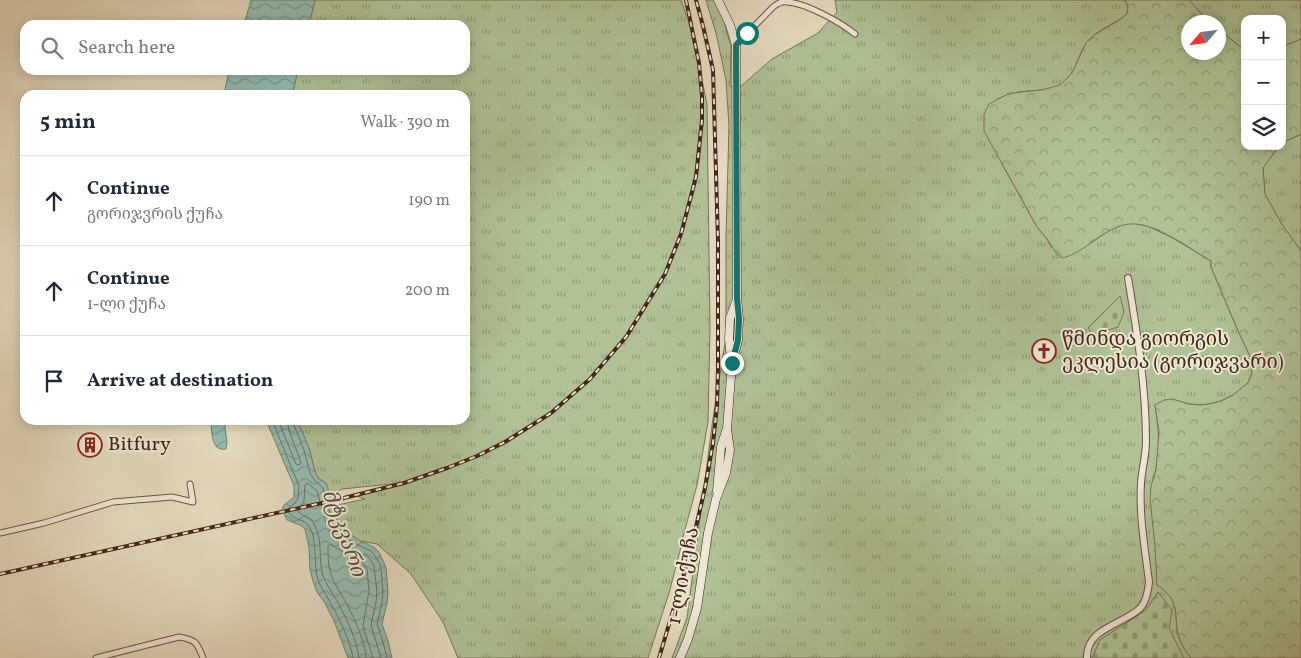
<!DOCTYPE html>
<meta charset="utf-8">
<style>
:root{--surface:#fff;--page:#f6f6f7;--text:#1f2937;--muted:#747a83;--line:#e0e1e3}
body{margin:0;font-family:Vollkorn,"Noto Serif Georgian",serif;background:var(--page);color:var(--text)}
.controls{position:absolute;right:15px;top:15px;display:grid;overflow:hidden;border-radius:10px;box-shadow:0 2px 12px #0003}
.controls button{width:45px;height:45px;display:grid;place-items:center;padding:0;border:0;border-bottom:1px solid var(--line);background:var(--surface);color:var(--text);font:25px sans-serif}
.compass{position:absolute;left:1181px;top:15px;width:45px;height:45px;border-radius:50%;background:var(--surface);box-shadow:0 2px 12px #0003;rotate:242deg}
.stop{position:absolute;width:15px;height:15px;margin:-11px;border:4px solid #0f766e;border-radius:50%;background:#fff}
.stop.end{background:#0f766e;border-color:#fff;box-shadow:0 1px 5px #0008}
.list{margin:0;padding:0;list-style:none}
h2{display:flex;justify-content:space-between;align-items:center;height:65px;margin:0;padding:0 20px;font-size:21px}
h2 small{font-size:16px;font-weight:400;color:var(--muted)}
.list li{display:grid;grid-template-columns:32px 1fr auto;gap:15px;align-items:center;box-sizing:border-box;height:90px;padding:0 20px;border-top:1px solid var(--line)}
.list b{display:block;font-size:19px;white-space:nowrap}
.list p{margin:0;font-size:16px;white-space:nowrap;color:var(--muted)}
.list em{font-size:16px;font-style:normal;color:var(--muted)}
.icon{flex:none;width:28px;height:28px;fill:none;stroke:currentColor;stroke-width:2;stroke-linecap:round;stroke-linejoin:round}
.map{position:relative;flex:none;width:1301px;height:658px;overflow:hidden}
.search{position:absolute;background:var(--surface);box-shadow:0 2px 12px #0003;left:20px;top:20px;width:450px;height:55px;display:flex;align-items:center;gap:12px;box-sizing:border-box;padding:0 18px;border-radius:15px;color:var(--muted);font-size:19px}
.panel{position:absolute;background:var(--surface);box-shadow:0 2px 12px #0003;left:20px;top:90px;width:450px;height:335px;border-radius:15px}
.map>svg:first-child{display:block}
</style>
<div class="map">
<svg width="1301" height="658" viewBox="0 0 1301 658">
<defs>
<pattern id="grass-tufts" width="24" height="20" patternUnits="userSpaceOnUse" patternTransform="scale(1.25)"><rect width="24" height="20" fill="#afc195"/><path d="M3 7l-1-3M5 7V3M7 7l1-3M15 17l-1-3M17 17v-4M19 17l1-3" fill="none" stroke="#909d79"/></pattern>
<pattern id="forest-crowns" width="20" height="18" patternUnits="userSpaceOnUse" patternTransform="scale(1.25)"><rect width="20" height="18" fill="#afc195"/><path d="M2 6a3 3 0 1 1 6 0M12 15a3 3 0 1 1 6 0" fill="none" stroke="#909d79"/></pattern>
<pattern id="cemetery-stones" width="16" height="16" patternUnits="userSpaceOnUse" patternTransform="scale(1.25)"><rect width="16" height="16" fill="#afc195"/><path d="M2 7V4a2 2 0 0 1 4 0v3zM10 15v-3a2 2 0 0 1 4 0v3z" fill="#909d79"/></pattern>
<pattern id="water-waves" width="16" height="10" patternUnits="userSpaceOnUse" patternTransform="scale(1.25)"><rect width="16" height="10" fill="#95bbb0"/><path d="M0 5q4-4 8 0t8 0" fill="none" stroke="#7b988e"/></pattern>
</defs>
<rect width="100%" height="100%" fill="#e4dabe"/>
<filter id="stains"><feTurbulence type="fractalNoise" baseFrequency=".004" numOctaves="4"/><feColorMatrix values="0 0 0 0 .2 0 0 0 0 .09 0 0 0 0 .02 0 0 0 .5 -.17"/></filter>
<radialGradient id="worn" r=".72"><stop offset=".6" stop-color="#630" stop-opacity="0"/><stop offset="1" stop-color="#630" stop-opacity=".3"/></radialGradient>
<path fill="url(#grass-tufts)" stroke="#7a7456" d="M 315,0 L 681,0 L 692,32 L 707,104 L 710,328 L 708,422 L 697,485 L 683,537 L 681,547 L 669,593 L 648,658 L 458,658 L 443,622 L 411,574 L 377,544 L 360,541 L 344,530 L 336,518 L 333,506 L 365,499 L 357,496 L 401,483 L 342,489 L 330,497 L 326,483 L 318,478 L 315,471 L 309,448 L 297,420 L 465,420 L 465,95 L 292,95 L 298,70 L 465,70 L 465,25 L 309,25 Z
M 706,0 L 715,0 L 723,18 L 731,47 L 730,86 L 740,87 L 772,59 L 818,33 L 837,12 L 835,0 L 1125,0 L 1128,7 L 1127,14 C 1115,24 1096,30 1087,42 C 1077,55 1076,75 1061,85 C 1052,91 1030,90 1019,92 C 1012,93 1005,96 997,99 L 1002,164 L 1037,227 L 1047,239 L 1051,247 L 1089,244 L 1110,230 L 1122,225 L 1133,223 L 1147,226 L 1169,236 L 1211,261 L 1211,267 L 1239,333 L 1250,356 L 1252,373 L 1248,383 L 1233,395 L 1221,401 L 1209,404 L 1201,405 L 1189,404 L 1172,399 L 1155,405 C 1158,425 1162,457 1153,477 L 1157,585 C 1161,587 1163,589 1166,592 C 1181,608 1173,619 1179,637 C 1181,644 1186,652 1191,658 L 672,658 L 687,618 L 713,418 L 726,337 L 726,235 L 729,126 L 726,80 L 716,33 Z
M 1189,0 L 1301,0 L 1301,39 L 1282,47 L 1282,19 L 1245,19 L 1245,51 L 1219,29 L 1218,22 L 1208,22 Z
M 1301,134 L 1301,251 L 1281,223 L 1265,194 L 1263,168 L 1279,146 L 1282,146 L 1282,143 Z"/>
<path fill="url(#forest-crowns)" stroke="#7a7456" d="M 1125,0 L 1189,0 L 1209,22 L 1188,22 L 1188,52 L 1218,52 L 1219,29 L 1245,51 L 1245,146 L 1279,146 L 1263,168 L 1265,194 L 1281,223 L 1301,251 L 1301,658 L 1191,658 C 1186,652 1181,644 1179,637 C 1173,619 1181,608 1166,592 C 1163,589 1161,587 1157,585 L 1155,547 L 1150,498 L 1151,486 L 1156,470 L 1159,431 L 1155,405 L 1164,400 L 1172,399 L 1189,404 L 1201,405 L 1209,404 L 1221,401 L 1233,395 L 1248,383 L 1252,373 L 1250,356 L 1239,333 L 1211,267 L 1211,261 C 1191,249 1154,222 1131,224 C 1124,224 1116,227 1109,231 C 1092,240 1083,252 1063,258 L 1057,254 L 1047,239 L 1037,227 L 984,131 L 984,114 L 989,104 L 1008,94 L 1021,92 L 1042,90 L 1060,85 L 1072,73 L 1086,43 L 1094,35 L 1118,21 L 1127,14 L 1128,7 Z
M 1301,39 L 1301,134 L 1282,143 L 1282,47 Z"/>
<path fill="url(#cemetery-stones)" stroke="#7a7456" d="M 1120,296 L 1124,312 L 1118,327 L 1108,330 L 1096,337 L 1088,328 Z
M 1158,592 L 1172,610 L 1169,628 L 1184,658 L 1092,658 L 1100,640 L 1146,610 Z"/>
<path fill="url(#water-waves)" stroke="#758072" d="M 251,0 L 315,0 L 309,25 L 244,25 Z
M 229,70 L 298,70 L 292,95 L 224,95 Z
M 211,420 L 224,420 L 227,442 L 226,449 C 210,452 212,430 211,420 Z
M 266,420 L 297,420 L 309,448 L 315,471 L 318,478 L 326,483 L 327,486 L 336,518 L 344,530 L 360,541 L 374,547 L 379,552 L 384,563 L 386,568 L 388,592 L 387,603 L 382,624 L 388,641 L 392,658 L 348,658 L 334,621 L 325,603 L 317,592 L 313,581 L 310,570 L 309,547 L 305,529 L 300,525 L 287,520 L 282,509 L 284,505 L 294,497 L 294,486 Z"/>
<path fill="#e4dabe" d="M 334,498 L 335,502 L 281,514 L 280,510 Z"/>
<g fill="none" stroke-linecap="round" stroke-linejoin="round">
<path stroke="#6e7163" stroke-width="1" d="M 272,420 L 299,486 L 298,499 L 294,504 L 289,508 L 288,511 C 294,522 302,517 309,526 C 318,539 313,565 318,580 C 321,588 325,593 329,600 C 337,614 351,642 353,658
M 278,420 L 296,464 L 299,465 L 301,463 C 297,449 288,433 287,420
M 293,420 L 293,423 L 304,450 L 310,473 L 315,481 L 323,488 L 332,521 L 340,533 L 346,538 L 358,545 L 371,551 L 375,556 L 380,564 L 381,569 L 383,592 L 382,603 L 377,624 L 383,642 L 387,658
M 359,658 C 358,642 343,610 334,596 C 330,589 326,584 323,576 C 318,559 323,542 315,526 C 312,518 304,516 298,512 L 304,501 L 305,485 L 307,483 L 309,484 L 317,491 L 326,523 L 335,537 L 343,544 L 354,551 L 367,556 L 370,559 L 374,566 L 377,592 L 376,602 L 371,625 L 381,658
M 366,658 C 366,641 350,609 341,594 C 338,588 334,583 332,577 C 328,567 328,557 328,546 L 330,544 L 351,557 L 362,562 L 367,569 L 369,591 L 363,626 L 373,658"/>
<g stroke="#6e5440" stroke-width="7">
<path id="minor" d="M 736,45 L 773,7 C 777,4 781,1 787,2 C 806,3 840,22 855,34
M 0,533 L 44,523 L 113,502 L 172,497 L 193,502 L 190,484
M 96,658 L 179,637 C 196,640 197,642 203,658"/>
</g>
<g stroke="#6e5440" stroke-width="8">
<path id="tertiary" d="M 1087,658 C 1086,629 1120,625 1138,610 C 1146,604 1148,592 1149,582 C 1145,549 1139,516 1141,483 C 1142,469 1146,455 1146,441 C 1146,386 1137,332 1128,278"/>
</g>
<g stroke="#462716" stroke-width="9">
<path id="secondary" d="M 731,359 L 729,339 L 730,318 L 736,302
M 717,491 L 721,447 L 726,431
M 680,658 L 688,639 L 697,608 L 708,533 L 716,499 L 726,473 L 730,450 L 727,429 L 732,363 L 738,340 L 739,319 L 737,298 L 736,45 L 730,25 L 718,0"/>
</g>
<use href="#minor" stroke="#ede7d5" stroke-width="5"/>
<use href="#tertiary" stroke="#ede7d5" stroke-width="6"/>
<use href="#secondary" stroke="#ede7d5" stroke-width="8"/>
<g stroke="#462716" stroke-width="4">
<path id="rail" d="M 0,574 L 340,499 L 404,483 L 447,468 L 477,456 L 505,442 L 551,413 L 590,379 L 626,337 L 665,274 L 681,234 L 696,177 L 702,120 L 702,96 L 699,63 L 686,0
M 659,658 L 689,557 L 705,488 L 713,443 L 717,406 L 718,367 L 718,241 L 713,70 L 703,26 L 696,0"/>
</g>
<use href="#rail" stroke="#ede7d5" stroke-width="2" stroke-dasharray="5.5" stroke-linecap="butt"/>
</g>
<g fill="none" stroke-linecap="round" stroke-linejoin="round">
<path stroke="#0f766e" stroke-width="6" d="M 732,363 L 738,340 L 739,319 L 737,298 L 736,45 L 747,33"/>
</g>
<defs>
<g id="church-ring" transform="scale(1.25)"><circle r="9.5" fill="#ede7d5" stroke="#8f2418" stroke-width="1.5"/><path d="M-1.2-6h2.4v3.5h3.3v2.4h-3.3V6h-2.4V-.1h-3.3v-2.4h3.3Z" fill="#8f2418"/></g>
<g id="building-ring" transform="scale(1.25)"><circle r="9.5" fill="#ede7d5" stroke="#8f2418" stroke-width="1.5"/><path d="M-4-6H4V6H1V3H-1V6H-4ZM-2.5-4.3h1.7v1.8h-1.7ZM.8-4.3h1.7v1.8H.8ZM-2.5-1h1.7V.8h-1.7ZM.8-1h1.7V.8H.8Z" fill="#8f2418"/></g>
</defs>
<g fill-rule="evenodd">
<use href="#church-ring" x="1044" y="351"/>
<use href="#building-ring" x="90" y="445"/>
</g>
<g text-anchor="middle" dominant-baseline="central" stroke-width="4" stroke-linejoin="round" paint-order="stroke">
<g font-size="20" fill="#462716" stroke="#ede7d5" text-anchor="start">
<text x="1062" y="340">წმინდა გიორგის<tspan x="1062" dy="23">ეკლესია (გორიჯვარი)</tspan></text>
<text x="108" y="445">Bitfury</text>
</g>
<g font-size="20" fill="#462716" stroke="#ede7d5">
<text transform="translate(684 576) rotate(-79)">1-ლი ქუჩა</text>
</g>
<g font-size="21" font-style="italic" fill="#5a4c3c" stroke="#ede7d5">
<text transform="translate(343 533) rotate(70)">მტკვარი</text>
</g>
</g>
<rect width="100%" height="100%" filter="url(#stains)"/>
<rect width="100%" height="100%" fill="url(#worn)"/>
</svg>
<div class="controls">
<button>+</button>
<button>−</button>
<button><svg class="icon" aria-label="layers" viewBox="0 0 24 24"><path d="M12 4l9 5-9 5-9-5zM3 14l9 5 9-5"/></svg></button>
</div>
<svg class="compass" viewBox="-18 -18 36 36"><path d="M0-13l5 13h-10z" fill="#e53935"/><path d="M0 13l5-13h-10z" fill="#747a83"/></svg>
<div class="stop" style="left:747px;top:33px"></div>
<div class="stop end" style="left:732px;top:363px"></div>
<div class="search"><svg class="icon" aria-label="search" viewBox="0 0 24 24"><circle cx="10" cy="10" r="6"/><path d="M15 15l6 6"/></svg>Search here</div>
<section class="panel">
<h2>5 min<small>Walk · 390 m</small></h2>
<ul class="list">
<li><svg class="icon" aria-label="ahead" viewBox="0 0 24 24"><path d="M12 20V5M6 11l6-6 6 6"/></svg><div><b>Continue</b><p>გორიჯვრის ქუჩა</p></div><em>190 m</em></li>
<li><svg class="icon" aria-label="ahead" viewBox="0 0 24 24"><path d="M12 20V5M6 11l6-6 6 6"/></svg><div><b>Continue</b><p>1-ლი ქუჩა</p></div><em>200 m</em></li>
<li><svg class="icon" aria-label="arrive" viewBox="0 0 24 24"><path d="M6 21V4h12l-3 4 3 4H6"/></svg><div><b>Arrive at destination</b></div></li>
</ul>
</section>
</div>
